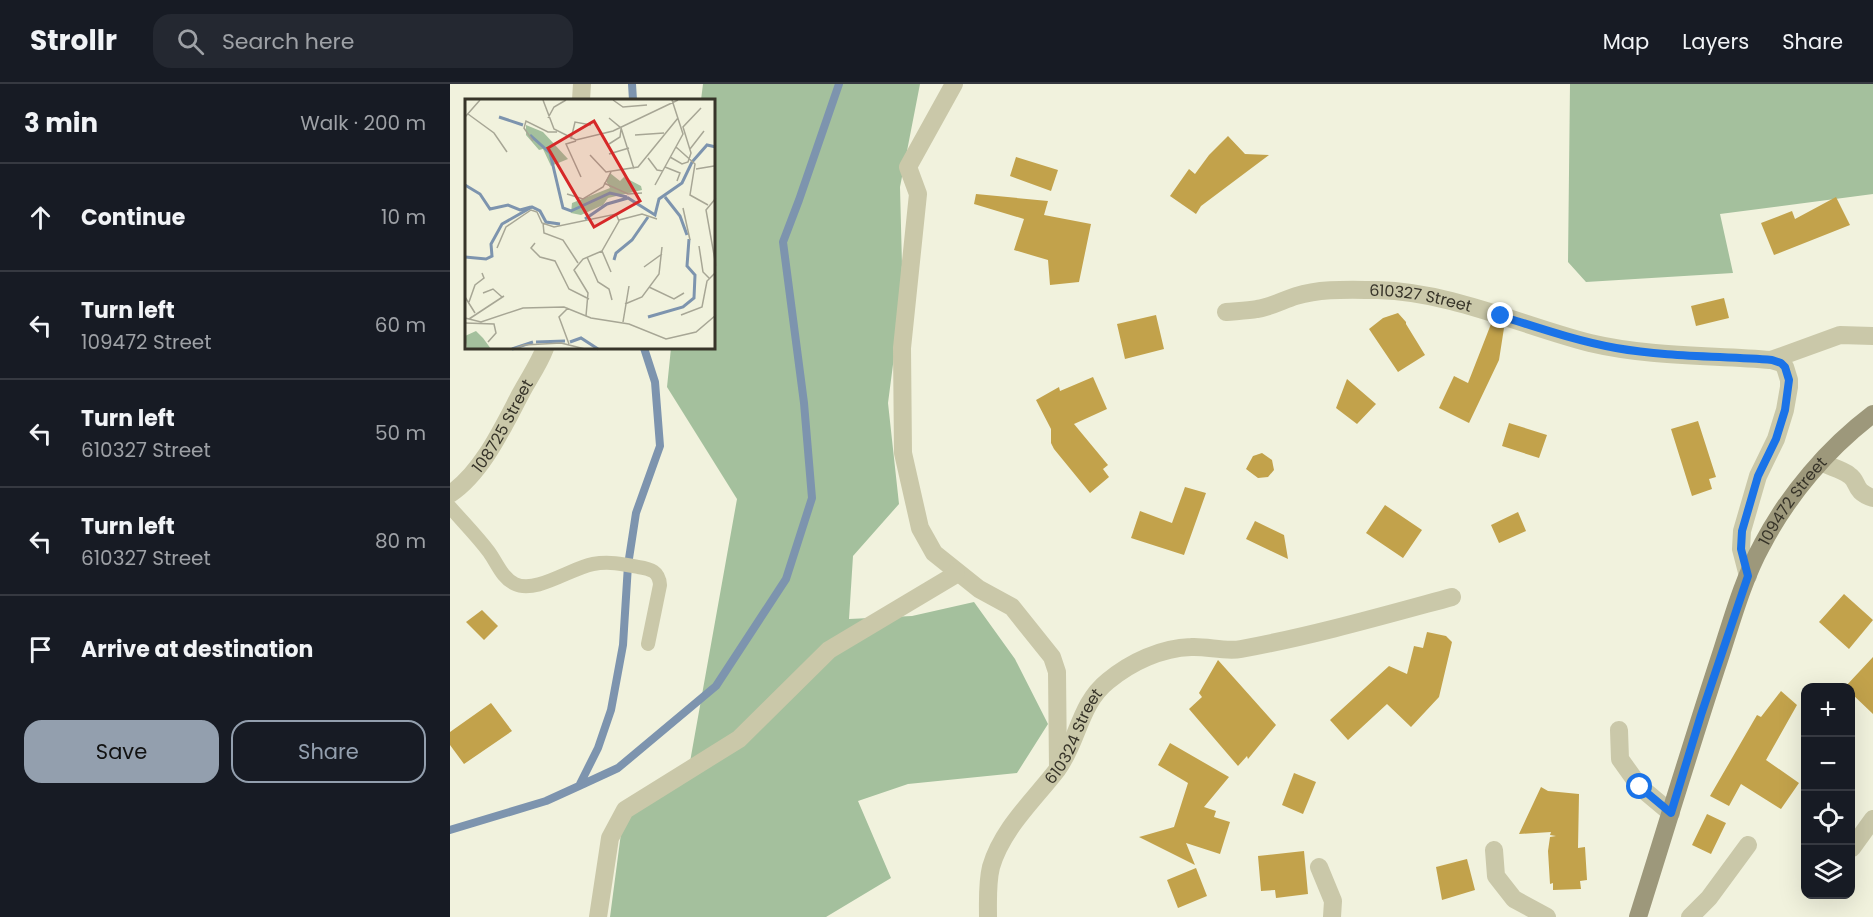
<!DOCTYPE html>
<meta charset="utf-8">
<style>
:root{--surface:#171b24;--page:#242831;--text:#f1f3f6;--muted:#9ea1a6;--line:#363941;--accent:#939fae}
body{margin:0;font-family:Poppins,sans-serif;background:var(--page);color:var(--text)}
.controls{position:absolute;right:18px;bottom:18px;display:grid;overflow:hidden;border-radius:12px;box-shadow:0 6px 24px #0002}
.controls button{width:54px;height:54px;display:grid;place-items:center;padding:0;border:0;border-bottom:2px solid var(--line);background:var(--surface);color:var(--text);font:30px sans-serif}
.stop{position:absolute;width:18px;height:18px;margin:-14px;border:4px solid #1a73e8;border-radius:50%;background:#fff}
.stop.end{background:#1a73e8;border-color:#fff;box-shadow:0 2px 6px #0008}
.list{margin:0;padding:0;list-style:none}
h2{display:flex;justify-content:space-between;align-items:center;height:78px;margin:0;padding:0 24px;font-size:26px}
h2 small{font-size:20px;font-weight:400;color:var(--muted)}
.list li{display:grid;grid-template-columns:39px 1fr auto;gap:18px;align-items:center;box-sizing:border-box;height:108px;padding:0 24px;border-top:2px solid var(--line)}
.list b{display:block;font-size:22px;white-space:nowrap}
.list p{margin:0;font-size:20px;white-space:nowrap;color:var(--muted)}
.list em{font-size:20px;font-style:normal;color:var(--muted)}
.actions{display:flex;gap:12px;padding:18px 24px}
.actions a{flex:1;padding:14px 0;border:2px solid var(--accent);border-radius:18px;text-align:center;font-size:21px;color:var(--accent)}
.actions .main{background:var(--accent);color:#111}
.icon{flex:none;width:33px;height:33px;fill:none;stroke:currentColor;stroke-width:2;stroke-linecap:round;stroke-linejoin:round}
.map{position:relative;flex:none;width:1423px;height:833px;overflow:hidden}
header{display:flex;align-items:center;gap:36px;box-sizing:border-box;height:84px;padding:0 30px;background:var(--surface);border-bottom:2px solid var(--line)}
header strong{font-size:28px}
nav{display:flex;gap:33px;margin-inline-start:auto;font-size:21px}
.search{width:420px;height:54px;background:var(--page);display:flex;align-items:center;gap:15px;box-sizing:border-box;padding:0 21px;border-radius:18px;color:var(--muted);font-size:22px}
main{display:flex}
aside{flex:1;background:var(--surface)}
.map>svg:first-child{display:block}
</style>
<header>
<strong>Strollr</strong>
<div class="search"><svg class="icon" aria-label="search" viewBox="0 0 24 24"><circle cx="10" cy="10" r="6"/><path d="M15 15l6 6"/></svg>Search here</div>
<nav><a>Map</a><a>Layers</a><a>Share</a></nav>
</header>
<main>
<aside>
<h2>3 min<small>Walk · 200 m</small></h2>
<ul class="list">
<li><svg class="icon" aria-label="ahead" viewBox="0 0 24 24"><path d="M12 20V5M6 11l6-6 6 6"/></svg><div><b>Continue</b></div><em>10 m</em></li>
<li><svg class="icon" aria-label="left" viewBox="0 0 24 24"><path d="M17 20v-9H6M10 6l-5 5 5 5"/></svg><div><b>Turn left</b><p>109472 Street</p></div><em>60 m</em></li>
<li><svg class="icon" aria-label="left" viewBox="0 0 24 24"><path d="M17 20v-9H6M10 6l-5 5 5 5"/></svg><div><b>Turn left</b><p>610327 Street</p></div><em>50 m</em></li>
<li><svg class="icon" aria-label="left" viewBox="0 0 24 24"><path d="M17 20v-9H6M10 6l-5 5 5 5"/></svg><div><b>Turn left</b><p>610327 Street</p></div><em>80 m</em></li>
<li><svg class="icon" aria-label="arrive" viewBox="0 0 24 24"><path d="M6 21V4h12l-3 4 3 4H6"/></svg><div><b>Arrive at destination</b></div></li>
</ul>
<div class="actions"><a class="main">Save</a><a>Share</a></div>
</aside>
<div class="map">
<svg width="1423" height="833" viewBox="0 0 1423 833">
<rect width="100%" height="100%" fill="#f1f2dd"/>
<path fill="#a4c09d" d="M 253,0 L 470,0 L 450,103 L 452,181 L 448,242 L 438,319 L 449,420 L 403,472 L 399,535 L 462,532 L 524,518 L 565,575 L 598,640 L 567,689 L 458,700 L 408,717 L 441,794 L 376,833 L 160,833 L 173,734 L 238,689 L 287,415 L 217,303 L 221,264 L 264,264 L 264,16 L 251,16 Z
M 1120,0 L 1423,0 L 1423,110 L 1270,130 L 1283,189 L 1136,198 L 1118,178 Z"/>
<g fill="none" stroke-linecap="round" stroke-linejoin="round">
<path stroke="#7d94ae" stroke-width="8" d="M 182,0 L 183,16
M 129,702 L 168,684 L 266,602 L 336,495 L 362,414 L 354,319 L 333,158 L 349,116 L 389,0
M 0,746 L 96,717 L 129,702 L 148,664 L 161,626 L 173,561 L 178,481 L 186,429 L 210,362 L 205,298 L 194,264"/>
</g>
<path fill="#c2a24b" d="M 778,52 L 795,70 L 819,71 L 751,122 L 746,130 L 720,112 L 739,85 L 745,90 L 759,71 Z
M 566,73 L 608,86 L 601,107 L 560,92 Z
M 526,110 L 598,117 L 594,131 L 641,140 L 629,198 L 600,201 L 598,176 L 564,166 L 574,135 L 524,120 Z
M 1386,113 L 1400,141 L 1324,171 L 1311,139 L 1342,127 L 1345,135 Z
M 1274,214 L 1279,234 L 1246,242 L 1241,222 Z
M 948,229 L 956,238 L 956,240 L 975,271 L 948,288 L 919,245 L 933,234 Z
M 706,231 L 714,265 L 675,275 L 667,240 Z
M 1041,240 L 1054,244 L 1049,276 L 1019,339 L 989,324 L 1004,292 L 1018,299 Z
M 643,293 L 657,325 L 624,340 L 658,381 L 653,385 L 659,393 L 640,409 L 604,365 L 601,359 L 601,345 L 586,316 L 609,303 L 610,307 Z
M 897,295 L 926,320 L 907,340 L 886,324 Z
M 1248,337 L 1266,393 L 1259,395 L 1262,405 L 1242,412 L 1221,345 Z
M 1059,339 L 1097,351 L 1089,374 L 1052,362 Z
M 812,369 L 822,376 L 824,386 L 818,393 L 808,394 L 796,385 L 803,372 Z
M 735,403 L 756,409 L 734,471 L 681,454 L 690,427 L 722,439 Z
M 935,421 L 972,446 L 953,474 L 916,449 Z
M 1068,428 L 1076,447 L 1049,459 L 1041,441 Z
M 805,437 L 834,451 L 838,475 L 796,455 Z
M 1394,510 L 1423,536 L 1399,565 L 1369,538 Z
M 32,526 L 48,542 L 34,556 L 16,538 Z
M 977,548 L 996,552 L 1002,558 L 989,613 L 961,643 L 937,620 L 898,656 L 880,636 L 939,582 L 957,590 L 964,562 L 973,564 Z
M 1423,573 L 1423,630 L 1401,609 L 1401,603 L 1395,603 Z
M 768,576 L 826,641 L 798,675 L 797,672 L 788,682 L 739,625 L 752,613 L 749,609 Z
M 1331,607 L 1347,621 L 1316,676 L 1349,699 L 1331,725 L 1291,700 L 1279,722 L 1260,712 L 1307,631 L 1311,633 Z
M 41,619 L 62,647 L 14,680 L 0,661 L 0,648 Z
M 720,659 L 779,693 L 754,723 L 766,727 L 764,733 L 780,738 L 770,770 L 736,759 L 745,781 L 689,753 L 724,743 L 738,699 L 708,681 Z
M 844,689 L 866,698 L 853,730 L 832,721 Z
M 1091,703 L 1098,707 L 1129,710 L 1128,764 L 1135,763 L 1137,796 L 1130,797 L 1131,805 L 1103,806 L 1103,799 L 1100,800 L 1098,767 L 1100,753 L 1106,752 L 1100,751 L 1101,748 L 1069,750 Z
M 1257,730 L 1276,739 L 1261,770 L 1242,761 Z
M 854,767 L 858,810 L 826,814 L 825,806 L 811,807 L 808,772 Z
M 1017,775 L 1025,806 L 992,816 L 986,783 Z
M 746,784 L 757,812 L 728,824 L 717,796 Z"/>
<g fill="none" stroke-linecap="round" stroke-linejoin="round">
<path stroke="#cac8a9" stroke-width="14" d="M 0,423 C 13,438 27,452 39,468 C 47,479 52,494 65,500 C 86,510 121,484 143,480 C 159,477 173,480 188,483 C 201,485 209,487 210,501 L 198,560"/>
<g stroke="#cac8a9" stroke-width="18">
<path d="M 504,0 L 458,83 L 468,110 L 452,264 L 453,369 L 470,444 L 484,469 L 529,505 L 562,523 L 602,573 L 607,588 L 608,684"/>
<path d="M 131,16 L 132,0"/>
<path id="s1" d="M 776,228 C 786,227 797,227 807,225 C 821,223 833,216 846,212 C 872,204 902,206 928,206 C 1001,208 1070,241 1140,259 C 1199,273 1261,271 1321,276 L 1331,279 L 1335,283 L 1339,296 L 1339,303 L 1335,326 L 1326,355 L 1308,392 L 1292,447 L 1291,465 L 1298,492"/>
<path d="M 1321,276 L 1390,251 L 1423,252"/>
<path d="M 1371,378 C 1380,383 1391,385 1399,391 C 1410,398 1402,407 1423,414"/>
<path id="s2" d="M 0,410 C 32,389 53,343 71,309 C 79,294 89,280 95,264"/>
<path d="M 1169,646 L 1170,675 L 1190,703 L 1221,729"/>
<path d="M 1402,764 L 1423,735"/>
<path d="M 1044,766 L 1046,792 L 1064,815 L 1097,833"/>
<path d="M 869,783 L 883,817 L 882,833"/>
<path d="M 148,833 L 160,754 L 175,726 L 289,655 L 379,566 L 503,492 L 506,488"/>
<path id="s3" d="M 538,833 C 538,817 537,799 541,783 C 552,745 583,717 607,686 C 628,658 629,620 658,597 C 681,578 711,564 741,563 C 757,562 775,568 791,565 C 862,552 932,532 1002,513"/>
<path d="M 1240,833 L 1259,814 L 1298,761"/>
</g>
<path stroke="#9d987b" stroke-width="18" id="s4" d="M 1188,833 C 1214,750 1239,668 1266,585 C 1280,544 1291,499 1312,461 C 1338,411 1378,364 1423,330"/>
</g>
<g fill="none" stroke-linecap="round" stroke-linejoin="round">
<path stroke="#1a73e8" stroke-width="8" d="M 1051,232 C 1089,244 1127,257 1166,264 C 1217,273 1270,272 1322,276 L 1331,279 L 1335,283 L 1339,296 L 1335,326 L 1326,355 L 1308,392 L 1292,447 L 1291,465 L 1298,492 L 1251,631 L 1221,729 L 1190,703"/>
</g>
<g text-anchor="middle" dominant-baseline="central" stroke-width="4.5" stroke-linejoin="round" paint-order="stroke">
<g font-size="16" fill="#373429" stroke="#f9f9ea">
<text stroke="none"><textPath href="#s1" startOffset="198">610327 Street</textPath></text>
<text stroke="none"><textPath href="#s2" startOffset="87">108725 Street</textPath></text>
<text stroke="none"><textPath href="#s4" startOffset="446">109472 Street</textPath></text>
<text stroke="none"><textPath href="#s3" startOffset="206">610324 Street</textPath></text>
</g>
</g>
<g transform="translate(15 15)">
<rect width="250" height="250" fill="#f1f2dd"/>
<path d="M 61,26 L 78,33 L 103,60 L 86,67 L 78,50 L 74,51 L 61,36 ZM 145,74 L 155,82 L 159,78 L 176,87 L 177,91 L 143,99 L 138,106 L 116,116 L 106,114 L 107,104 L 145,89 L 141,82 ZM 11,232 L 18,239 L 26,250 L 2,250 L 0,237 Z" fill="#a4c09d"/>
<path fill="none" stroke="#7d94ae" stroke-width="3" d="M 34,18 L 58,26M 65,36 L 85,54 L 98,109 L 106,112 L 145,94 L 162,98M 0,86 L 15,95 L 25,110 L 43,106 L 55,111 L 66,108M 200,98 L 215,117 L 222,136M 120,120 L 142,105 L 163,99 L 190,116 L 194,100 L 217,84 L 227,63 L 242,46 L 251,48M 0,158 L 21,160 L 27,157 L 26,145 L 37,125 L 67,108 L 75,112 L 81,123 L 95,125M 149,161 L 151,154 L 167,141 L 183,118M 183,218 L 218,208 L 229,199 L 230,176 L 222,167 L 224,140M 71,243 L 100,242M 105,243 L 116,239 L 133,250M 47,250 L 68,243"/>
<path fill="none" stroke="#a7a695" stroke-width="1.5" d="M 78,1 L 89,30 L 111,41 L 148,32 L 213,1M 148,1 L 158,8 L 182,6M 3,15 L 29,34 L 42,53M 0,18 L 15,1M 83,19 L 89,8 L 101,1M 144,19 L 156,29 L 169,70M 170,36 L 199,34M 106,40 L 110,23 L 126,26M 68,42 L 59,29 L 61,22 L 83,33 L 92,33M 111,42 L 101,45 L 116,78M 144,45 L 155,38 L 156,30M 211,48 L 230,65 L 225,96 L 243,106M 225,50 L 239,32M 144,55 L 164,49M 125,56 L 141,73 L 173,68 L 213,19M 205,58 L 217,65 L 223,63 L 226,54 L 218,28 L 236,9M 183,59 L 192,71 L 198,72M 200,68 L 215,74 L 212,82M 231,70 L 249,67M 139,84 L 163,95 L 177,94M 190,86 L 218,35 L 207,1M 102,95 L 118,100 L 138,88 L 146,73M 251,99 L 241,111 L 251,167M 218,109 L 225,141M 154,121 L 177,115 L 192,120M 78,124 L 79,134 L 98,141 L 113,164M 70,144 L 66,149 L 75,158 L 90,162 L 104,190 L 124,200M 234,147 L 238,173 L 244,179M 32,149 L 41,128 L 66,111 L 72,113 L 77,124 L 89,128 L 151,115 L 154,122 L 137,152 L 146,173M 122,158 L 133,183 L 144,190 L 147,201M 179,168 L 197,155M 184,188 L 209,200 L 219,194M 18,194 L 28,190 L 37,198M 0,198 L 10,214M 4,203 L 10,186 L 19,179 L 17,174M 160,205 L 177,198 L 194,175 L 197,148M 103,209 L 94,218 L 104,245M 216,216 L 237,208 L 242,182 L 251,173M 121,217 L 123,194 L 109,171 L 118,160 L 137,152M 0,219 L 16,223 L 58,209 L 99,208 L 126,219 L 164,225 L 201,240 L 231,233 L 251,216M 4,220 L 39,197M 158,223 L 164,187M 0,224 L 29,225 L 31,234 L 23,243M 49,250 L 59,246 L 96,244 L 120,250"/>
<path fill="#d62828" fill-opacity="0.15" stroke="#d62828" stroke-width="3" d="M 129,22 L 175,102 L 129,128 L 83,49 Z"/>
<rect width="250" height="250" fill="none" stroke="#373429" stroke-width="3"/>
</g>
</svg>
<div class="controls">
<button>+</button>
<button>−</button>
<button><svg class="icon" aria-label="locate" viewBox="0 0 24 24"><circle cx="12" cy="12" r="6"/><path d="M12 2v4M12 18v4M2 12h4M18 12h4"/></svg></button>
<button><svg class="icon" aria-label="layers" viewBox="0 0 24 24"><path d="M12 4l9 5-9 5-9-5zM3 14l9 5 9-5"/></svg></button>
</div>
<div class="stop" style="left:1190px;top:703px"></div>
<div class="stop end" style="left:1051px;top:232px"></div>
</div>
</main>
